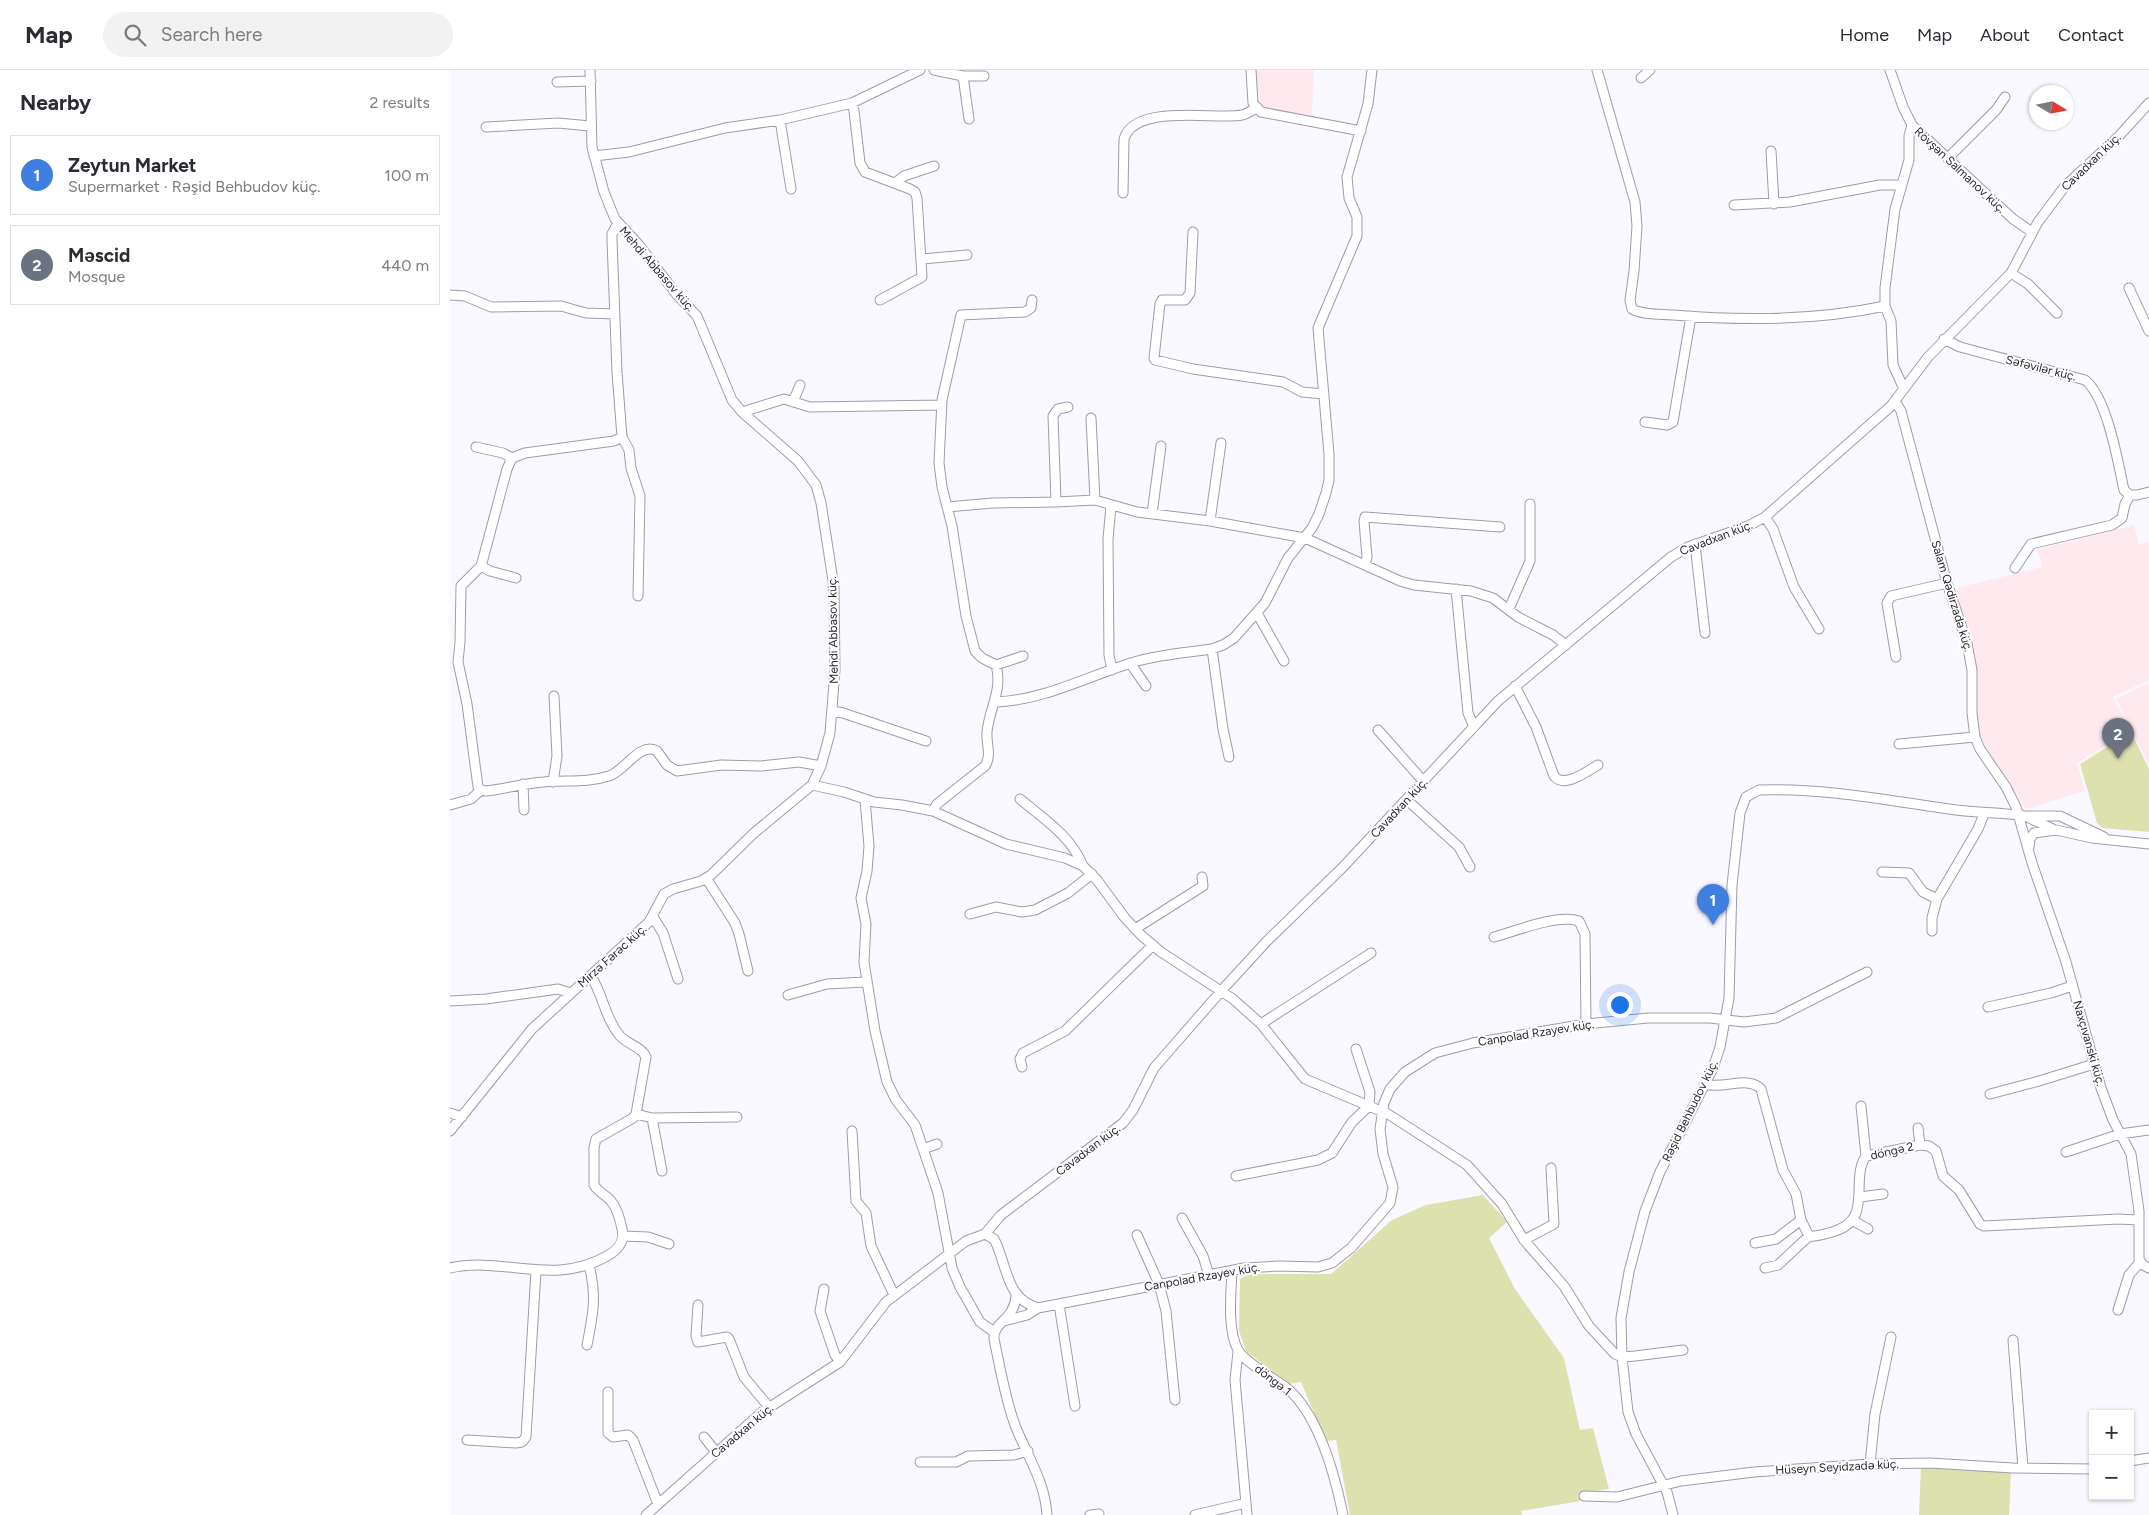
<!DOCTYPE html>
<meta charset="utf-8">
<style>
:root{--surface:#fff;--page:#f2f2f3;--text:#2b2b33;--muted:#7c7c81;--line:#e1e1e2;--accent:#7c3aed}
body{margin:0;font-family:Figtree,sans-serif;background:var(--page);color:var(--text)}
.controls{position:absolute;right:15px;bottom:15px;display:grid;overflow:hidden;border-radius:0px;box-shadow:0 1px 4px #0004}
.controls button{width:45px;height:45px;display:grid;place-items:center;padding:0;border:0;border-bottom:1px solid var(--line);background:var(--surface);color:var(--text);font:25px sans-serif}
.compass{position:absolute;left:1579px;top:15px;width:45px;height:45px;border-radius:50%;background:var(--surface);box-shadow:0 1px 4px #0004;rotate:100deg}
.you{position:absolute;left:1169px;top:934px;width:18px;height:18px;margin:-12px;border:4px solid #fff;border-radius:50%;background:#1a73e8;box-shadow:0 0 0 8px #1a73e833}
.badge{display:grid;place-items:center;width:32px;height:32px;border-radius:50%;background:var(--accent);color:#fff;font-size:16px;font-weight:700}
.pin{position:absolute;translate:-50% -41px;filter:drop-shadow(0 1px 2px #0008)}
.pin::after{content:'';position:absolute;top:26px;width:18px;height:15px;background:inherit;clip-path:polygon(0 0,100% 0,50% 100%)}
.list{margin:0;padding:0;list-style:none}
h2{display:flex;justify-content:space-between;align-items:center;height:65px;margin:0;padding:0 20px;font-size:21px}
h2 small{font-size:16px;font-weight:400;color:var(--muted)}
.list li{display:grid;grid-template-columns:32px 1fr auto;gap:15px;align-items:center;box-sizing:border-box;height:80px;margin:0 10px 10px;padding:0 10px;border:1px solid var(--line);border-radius:0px}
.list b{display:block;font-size:19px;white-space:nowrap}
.list p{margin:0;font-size:16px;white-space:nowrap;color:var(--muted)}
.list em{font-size:16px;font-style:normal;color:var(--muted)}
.icon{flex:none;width:28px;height:28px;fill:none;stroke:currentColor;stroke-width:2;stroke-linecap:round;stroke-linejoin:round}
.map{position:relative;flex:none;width:1699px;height:1445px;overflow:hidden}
header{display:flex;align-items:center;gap:30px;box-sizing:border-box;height:70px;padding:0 25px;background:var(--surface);border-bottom:1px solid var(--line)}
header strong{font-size:24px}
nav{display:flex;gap:28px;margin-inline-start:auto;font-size:18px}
.search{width:350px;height:45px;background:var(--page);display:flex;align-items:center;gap:12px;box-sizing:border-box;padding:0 18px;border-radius:28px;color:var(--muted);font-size:19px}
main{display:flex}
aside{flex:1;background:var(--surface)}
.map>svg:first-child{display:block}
</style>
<header>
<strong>Map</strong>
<div class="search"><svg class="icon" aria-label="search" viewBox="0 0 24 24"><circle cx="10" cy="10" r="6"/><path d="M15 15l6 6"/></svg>Search here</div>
<nav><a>Home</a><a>Map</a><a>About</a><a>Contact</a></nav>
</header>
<main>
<aside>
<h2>Nearby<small>2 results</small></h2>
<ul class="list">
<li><span class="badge" style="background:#3f7fe0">1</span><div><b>Zeytun Market</b><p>Supermarket · Rəşid Behbudov küç.</p></div><em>100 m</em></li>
<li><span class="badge" style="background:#6b7280">2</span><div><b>Məscid</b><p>Mosque</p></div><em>440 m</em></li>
</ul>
</aside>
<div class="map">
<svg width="1699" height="1445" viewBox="0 0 1699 1445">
<rect width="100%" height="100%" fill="#faf8ff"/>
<path fill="#fee9ef" d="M 803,0 L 864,0 L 862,45 L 821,40 L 812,35 Z
M 1684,455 L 1689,475 L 1699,472 L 1699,610 L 1663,627 L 1681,661 L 1627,693 L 1635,721 L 1576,739 L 1538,681 L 1530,665 L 1527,652 L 1528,605 L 1522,565 L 1503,519 L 1592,497 L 1587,480 Z
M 1699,613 L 1699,695 L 1666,629 Z"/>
<path fill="#dde1ae" d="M 1681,662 L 1699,699 L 1699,762 L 1652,758 L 1647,753 L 1630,694 Z
M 1033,1125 L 1057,1152 L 1039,1168 L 1065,1219 L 1114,1288 L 1130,1360 L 1143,1358 L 1159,1419 L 1131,1423 L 1131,1431 L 1071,1441 L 1072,1445 L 900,1445 L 886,1370 L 876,1371 L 851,1312 L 839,1314 L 796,1281 L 789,1261 L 790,1209 L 800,1204 L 881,1204 L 942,1150 L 976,1135 Z
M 1471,1397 L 1561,1402 L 1559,1445 L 1469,1445 Z"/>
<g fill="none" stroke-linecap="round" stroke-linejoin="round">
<g stroke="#a09aab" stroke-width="11">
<path id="minor" d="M 484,0 L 513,6 L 534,6
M 801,0 L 803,33 L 811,42 L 911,61
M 1147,0 L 1185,132 L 1187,156 L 1184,201 L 1180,230 L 1182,239 C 1192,245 1211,244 1223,245 C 1294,251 1365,251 1435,236
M 1440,0 L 1453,37 L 1462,55 L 1563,149 L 1582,162
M 513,6 L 519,49
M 1191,8 L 1200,0
M 107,12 L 141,11
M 402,33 L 404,41 L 410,93 L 415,102 L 460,119 L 465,122 L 467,128 L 472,207 L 430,230
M 330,50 L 341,119
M 36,57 L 108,53 L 140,56
M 1321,81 L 1324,134
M 144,86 L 179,82 L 275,58 L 330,50 L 402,33 L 470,0
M 1499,87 L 1546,40 L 1555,27
M 445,113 L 454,106 L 484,96
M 673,123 L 674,69 C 685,33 764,50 792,45 C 797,44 801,41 806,38
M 1284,135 L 1340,132 L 1430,115 L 1452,115
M 168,153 L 162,164 L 162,170 L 167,302 L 172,367 L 164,371 L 75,383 L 62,388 L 57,399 L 33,489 L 31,496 L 11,516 L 10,572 L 8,592 L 17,634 L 28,717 L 31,720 L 36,721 C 56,719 74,713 94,712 C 116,710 137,713 159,706 C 175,701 190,671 207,681 L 217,695 L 227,701 L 271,695 L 311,696 L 349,692 L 371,696
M 743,162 L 740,223 L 735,230 L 712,230 L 710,234 L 704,288 L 705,290 L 743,299 L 833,312 L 852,322 L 874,324
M 472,189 L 517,185
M 1561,203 L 1578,214 L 1607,243
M 1679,218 L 1699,261
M 0,225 L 15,226 L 41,237 L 111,236 L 136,243 L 165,244
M 1494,269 L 1510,277 L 1635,310 C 1657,327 1668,392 1674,420 L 1680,425 L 1687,425 L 1699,422
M 1454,319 L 1443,295 L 1441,251 L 1435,236 L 1435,218 L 1445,139 L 1459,90 L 1459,66 L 1462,55
M 1445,331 L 1451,341 L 1497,513 L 1517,573 L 1522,600 L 1522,643 L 1525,667 L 1530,679 L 1556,717 L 1566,737 L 1582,793 L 1616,892 L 1651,1018 L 1663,1050 L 1681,1084 L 1689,1141 L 1689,1189 L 1693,1195 L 1699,1198
M 343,332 L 350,315
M 292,342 L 334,329 L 360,337 L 492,335
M 641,348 L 645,430
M 1195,352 L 1217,355 L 1223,352 L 1241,246
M 172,367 L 179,380 L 181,398 L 190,426 L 188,526
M 26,377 L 53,383 L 62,388
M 606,432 L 603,346 L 608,339 L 618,337
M 661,436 L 658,469 L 659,585 L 662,600
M 497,437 L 543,433 L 606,432 L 645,430 L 687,442 L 760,451 L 855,468 L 950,511 L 964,515 L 1021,521 L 1043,528 L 1068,547 L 1103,565 L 1116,575
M 702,444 L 711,376
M 1315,447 L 1323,459 L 1344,517 L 1369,559
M 760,451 L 771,373
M 1245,474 L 1255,563
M 915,495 L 917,487 L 914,451 L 915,447 L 1050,457
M 31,496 L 40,501 L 66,508
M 1565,498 L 1581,474 L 1662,455 L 1672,448 L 1675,434 L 1680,425
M 1006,519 L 1018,643 L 1024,657
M 1059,539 L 1080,491 L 1080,434
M 807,543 L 834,591
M 762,579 L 773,659 L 779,687
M 1446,587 L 1437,533 L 1441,526 L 1497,513
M 680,593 L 696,616
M 546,595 L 573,586
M 1065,616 L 1086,657 L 1104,706 C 1114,719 1137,701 1148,695
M 546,632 C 593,630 634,608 678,594 C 705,585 734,583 762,579 L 773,575 L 784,568 L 815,533 L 838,488 L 862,458 L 869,444 L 876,423 L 879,410 L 879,384 L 868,258 L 907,166 L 907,147 L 899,128 L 897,107 L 918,34 L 922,0
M 383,641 L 393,643 L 476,671
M 928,660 L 974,712
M 1449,674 L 1525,667
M 103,712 L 107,686 L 104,626
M 73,714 L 74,740
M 362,715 L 394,722 L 424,732 L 452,735 L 483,741 L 556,774 L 615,788 L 633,796 L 647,810 L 675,848 L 692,866 L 711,882 L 783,929 L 811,954 L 855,1009 L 938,1044 L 1017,1095 L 1052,1134 L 1074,1170 L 1114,1216 L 1139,1256 L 1165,1284 L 1172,1287 L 1185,1286 L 1233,1280
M 570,729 C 594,749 621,766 633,796
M 415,730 L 419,776 L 417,801 L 411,828 L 416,854 L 414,892 L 425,961 L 437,1012 L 446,1030 L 465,1055 L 488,1123 L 502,1198 L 510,1217 L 530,1252 L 544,1262
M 957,730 L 1009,777 L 1020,797
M 0,735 L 21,729 L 31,720
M 483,741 L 487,734 L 535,696 C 542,685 536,674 537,662 C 539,639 553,620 546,595 L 532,588 L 525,581 L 516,546 L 502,456 L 492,417 L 489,393 L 492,330 L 511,245 L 575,242 L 581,238 L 582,230
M 1610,746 L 1654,767
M 1603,759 L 1575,746 L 1606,746
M 1579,777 L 1580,769 L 1584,763 L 1606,760 L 1642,768 L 1699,774
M 1432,802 L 1459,803 L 1473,822 L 1487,829 L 1528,759 L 1534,744
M 256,808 L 285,853 L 289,864 L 298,901
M 520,844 L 546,837 L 572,842 L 585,840 L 618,823 L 642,804
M 203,847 L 213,863 L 228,909
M 685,859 L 753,816 L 752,807
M 1482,861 L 1482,848 L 1487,829
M 1044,867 C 1066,861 1107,844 1129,851 L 1135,864 L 1136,954
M 338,925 L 377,914 L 415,912
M 0,931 L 36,929 L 108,919 L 120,923
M 1538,937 L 1601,923 L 1622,916
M 811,954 L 921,883
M 572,997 L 570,989 L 573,983 L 615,961 L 703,875
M 1255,1014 C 1272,1020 1298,1005 1311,1019 L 1333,1100 L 1346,1124 L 1351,1150 L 1359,1166 C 1367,1167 1374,1164 1382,1162 C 1425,1150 1399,1111 1416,1086 L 1470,1075 L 1479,1076 L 1486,1081 L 1493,1106 L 1509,1120 L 1530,1154 L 1534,1156 L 1668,1149 L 1689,1150
M 1540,1024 L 1589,1011 L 1644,994
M 1411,1036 L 1416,1086
M 0,1043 L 12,1047
M 186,1044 L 202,1048 L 287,1047
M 202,1048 L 212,1101
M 1468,1058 L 1470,1075
M 0,1061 L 82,959 L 199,852 L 214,824 L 223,819 L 251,811 L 261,805 L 304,763 L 362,715 L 371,696 L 380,663 L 385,600 L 384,517 L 371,433 L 366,415 L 348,391 L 292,342 L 282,330 L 247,246 L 227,225 L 189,175 L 165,149 L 154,122 L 142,77 L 140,0
M 402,1061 L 406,1131 L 416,1143 L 421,1176 L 444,1225
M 473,1079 L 487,1074
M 1616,1082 L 1670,1064 L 1699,1060
M 786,1106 L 868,1090 L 882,1083 L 902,1052 L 919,1036 L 920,1022 L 906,979
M 1410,1127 L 1433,1124
M 732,1148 L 753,1186 L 759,1205
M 1402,1150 L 1418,1159
M 535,1164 L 544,1169 L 546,1173 C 558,1200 557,1229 588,1238 L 794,1198 L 829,1196 L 868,1197 L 882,1193 L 901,1178 L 940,1133 L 943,1117 L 933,1084 L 930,1059 L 934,1033 L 940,1019 L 955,1002 L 985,983 L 1023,973 L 1136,954 L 1198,948 L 1260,948 L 1294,952 L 1326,948 L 1417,902
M 687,1165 L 709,1214 L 716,1241 L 725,1330
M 173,1166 L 198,1167 L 219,1174
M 1074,1170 L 1104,1154 L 1101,1098
M 1305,1173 L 1326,1169 L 1351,1150
M 0,1198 C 54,1186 103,1217 157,1186 C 168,1180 175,1172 172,1159 C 170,1149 167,1138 161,1131 C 156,1125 148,1122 144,1115 L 144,1078 L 146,1069 L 183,1048 L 186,1044 L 196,987 C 192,977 177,974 170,966 C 155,948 153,925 141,906
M 1315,1198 L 1328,1195 L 1359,1166
M 782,1201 C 781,1223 777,1260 788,1280 C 794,1292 827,1310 839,1320 C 870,1348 885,1406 893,1445
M 374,1219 L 370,1241 L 385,1285 L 390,1292
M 566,1226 C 564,1251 543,1251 544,1269 C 550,1297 555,1328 565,1355 C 577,1386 595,1411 597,1445
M 609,1234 L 625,1336
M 248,1235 L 246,1266 L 248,1272 L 277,1267 L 279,1269 L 294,1307 L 319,1337
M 1668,1240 L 1679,1205 L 1690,1192
M 554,1251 L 577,1245 L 588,1238
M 1563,1270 L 1573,1398
M 137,1275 C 143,1244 147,1227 139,1195
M 788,1282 L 785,1310 L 797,1445
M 158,1322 L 158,1363 L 163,1367 L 178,1365 L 183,1370 L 208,1434
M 254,1367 L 266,1382
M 17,1370 L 66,1373 L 72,1372 L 76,1367 L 86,1201
M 1680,1391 L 1699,1388
M 470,1392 L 506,1392 L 518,1386 L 564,1385 L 578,1381
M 1420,1394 L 1425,1344 L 1441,1267
M 1134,1426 L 1167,1427 L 1231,1411 L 1304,1402 L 1420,1394 L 1480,1393 L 1563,1398 L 1643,1399
M 196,1445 L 312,1342 L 390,1292 L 436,1232 L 516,1171 L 535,1164 L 551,1145 L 673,1053 L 683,1040 L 704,998 L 772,920 L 817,871 L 893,797 L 1048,631 L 1221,487 L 1238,477 L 1298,456 L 1315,447 L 1441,336 L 1478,287 L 1561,203 L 1588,152 L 1615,116 L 1669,66 L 1699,33
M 640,1445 L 649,1444
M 745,1445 L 796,1433
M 1223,1445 L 1217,1422 L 1186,1364 L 1178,1342 L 1172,1287 L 1171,1248 L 1179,1202 L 1195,1141 L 1210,1102 L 1263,998 L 1270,977 L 1279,928 L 1282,815 L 1290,743 L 1296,727 L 1309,720 C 1375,718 1435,730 1499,739 C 1524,743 1550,742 1575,746"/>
</g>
<use href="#minor" stroke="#fff" stroke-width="9"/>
</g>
<g text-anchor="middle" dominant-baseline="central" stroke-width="4" stroke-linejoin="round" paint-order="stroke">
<g font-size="12" fill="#2a282f" stroke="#fff">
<text transform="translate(1641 92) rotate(-44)">Cavadxan küç.</text>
<text transform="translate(1510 100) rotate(43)">Rövşən Salmanov küç.</text>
<text transform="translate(207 199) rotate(49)">Mehdi Abbasov küç.</text>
<text transform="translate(1591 298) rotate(14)">Səfəvilər küç.</text>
<text transform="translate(1266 468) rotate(-21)">Cavadxan küç.</text>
<text transform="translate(1502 526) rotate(73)">Salam Qədirzadə küç.</text>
<text transform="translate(383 560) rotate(-91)">Mehdi Abbasov küç.</text>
<text transform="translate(949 738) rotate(-47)">Cavadxan küç.</text>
<text transform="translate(162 886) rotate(-42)">Mirzə Fərəc küç.</text>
<text transform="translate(1086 963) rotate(-9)">Canpolad Rzayev küç.</text>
<text transform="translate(1639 973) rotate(74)">Naxçıvanski küç.</text>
<text transform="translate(1240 1041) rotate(-64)">Rəşid Behbudov küç.</text>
<text transform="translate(638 1080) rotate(-37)">Cavadxan küç.</text>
<text transform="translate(1442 1081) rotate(-13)">döngə 2</text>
<text transform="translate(752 1207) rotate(-10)">Canpolad Rzayev küç.</text>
<text transform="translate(823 1310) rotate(38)">döngə 1</text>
<text transform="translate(292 1361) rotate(-40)">Cavadxan küç.</text>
<text transform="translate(1387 1397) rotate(-3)">Hüseyn Seyidzadə küç.</text>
</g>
</g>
</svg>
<div class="controls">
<button>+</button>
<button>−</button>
</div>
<svg class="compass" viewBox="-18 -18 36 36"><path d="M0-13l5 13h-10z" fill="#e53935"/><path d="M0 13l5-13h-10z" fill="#7c7c81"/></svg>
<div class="you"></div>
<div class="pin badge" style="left:1263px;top:855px;background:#3f7fe0">1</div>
<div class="pin badge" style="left:1668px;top:689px;background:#6b7280">2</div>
</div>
</main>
